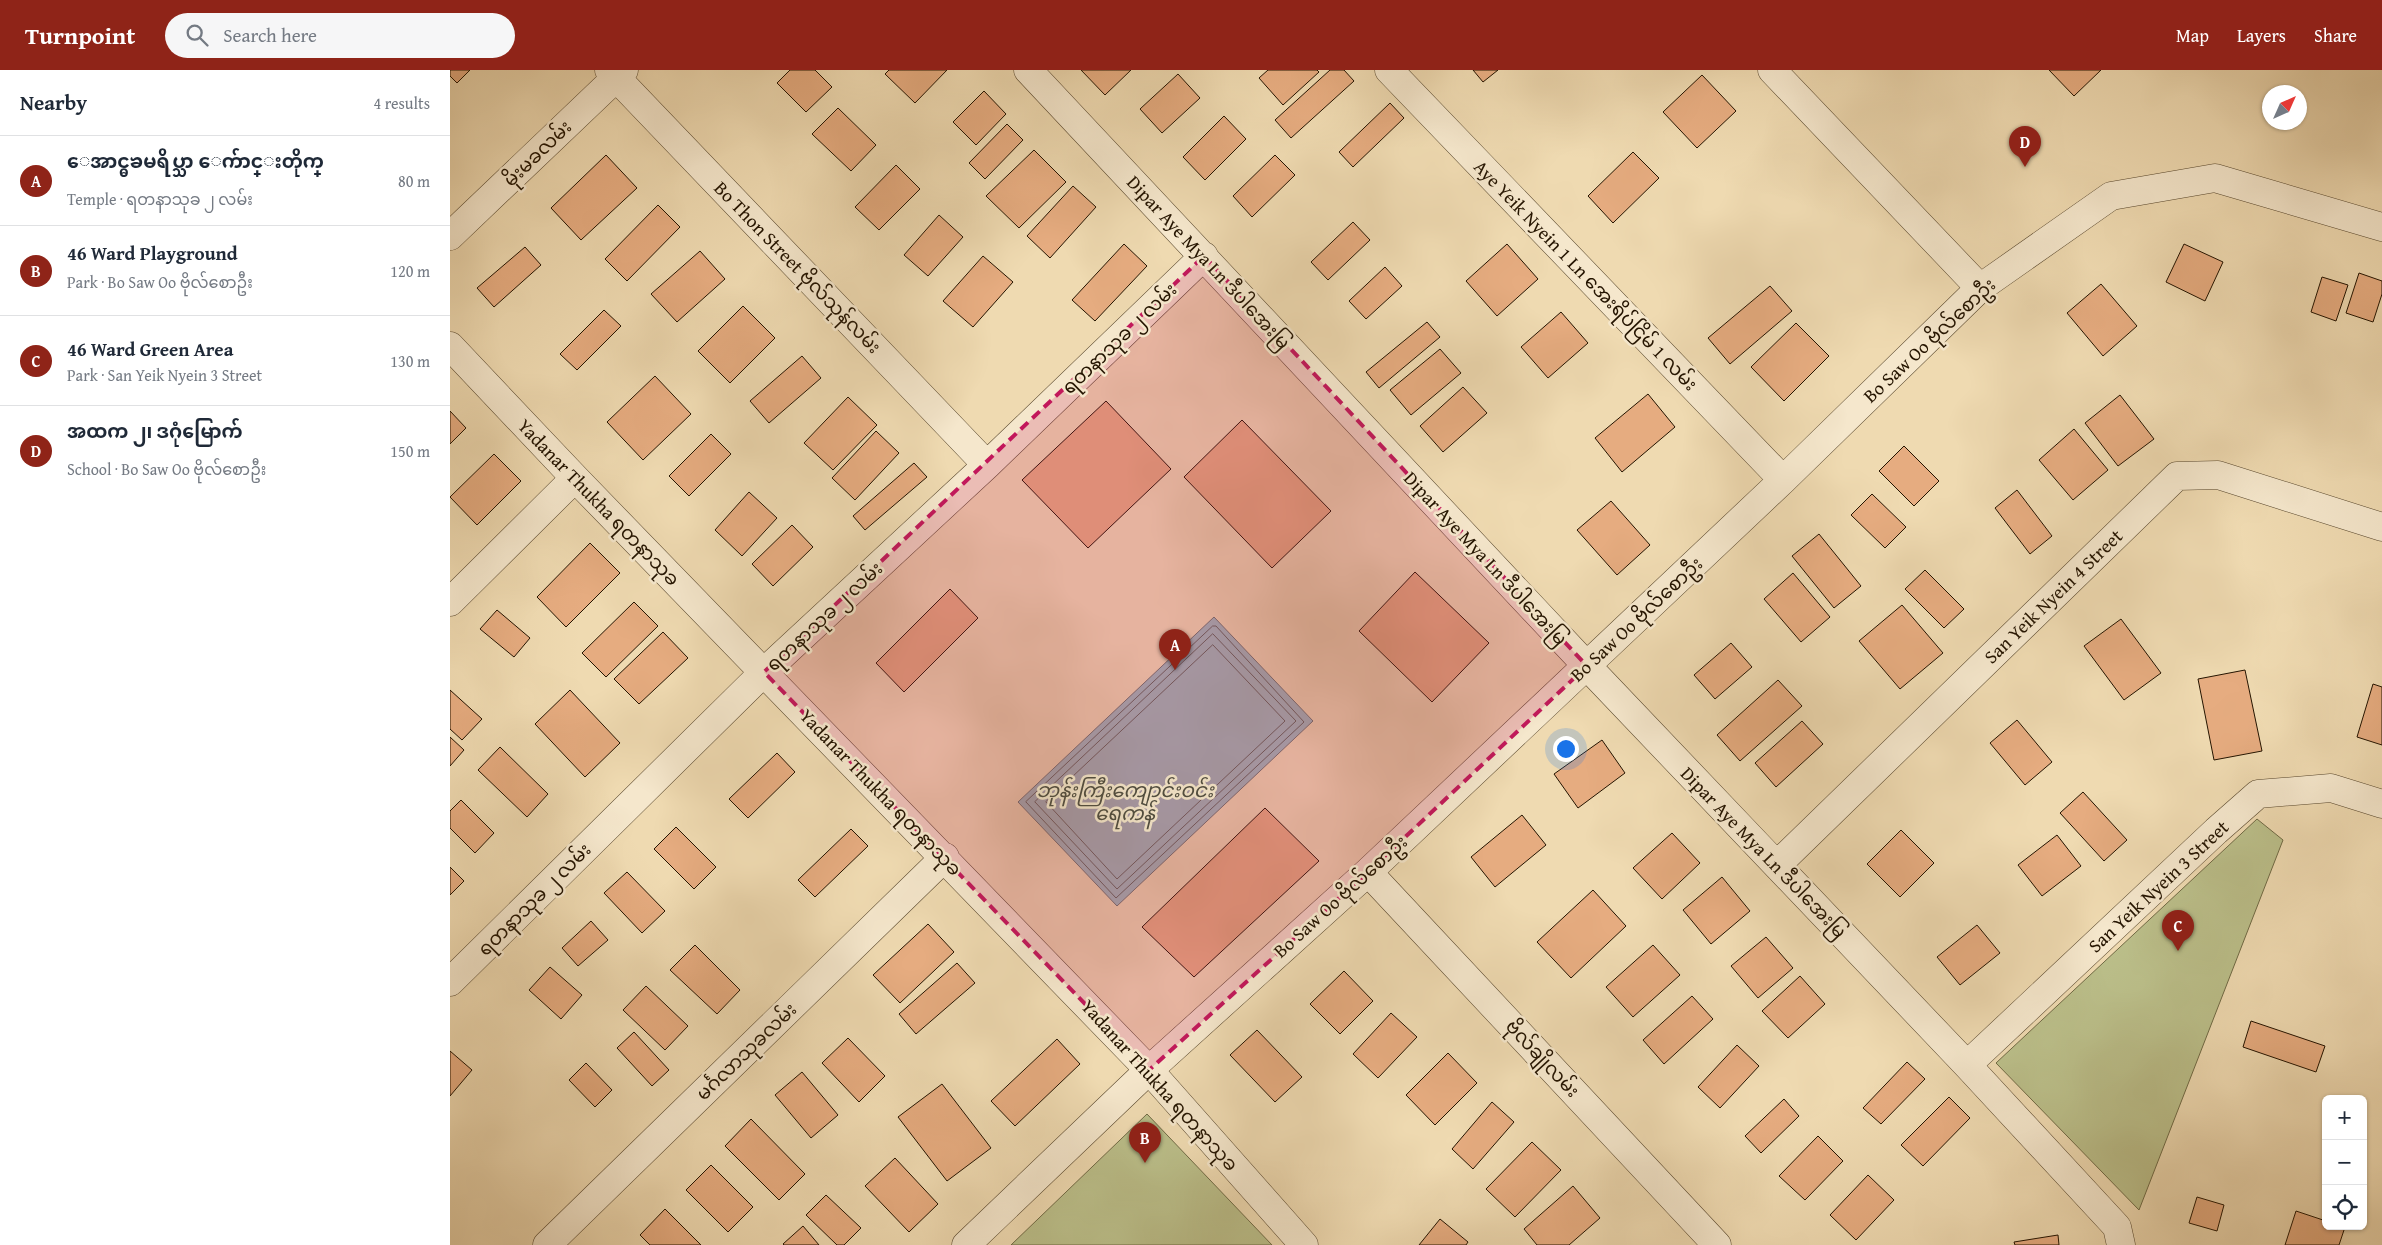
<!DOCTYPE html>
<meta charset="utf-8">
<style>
:root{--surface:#fff;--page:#f6f6f7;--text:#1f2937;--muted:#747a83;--line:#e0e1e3;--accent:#8f2418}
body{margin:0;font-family:"Gentium Book Plus","Noto Sans Myanmar",serif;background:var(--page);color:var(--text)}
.controls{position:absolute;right:15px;bottom:15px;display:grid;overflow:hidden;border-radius:8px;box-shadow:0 1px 4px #0004}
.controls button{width:45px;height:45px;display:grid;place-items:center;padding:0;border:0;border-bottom:1px solid var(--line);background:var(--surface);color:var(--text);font:25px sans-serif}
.compass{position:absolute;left:1812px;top:15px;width:45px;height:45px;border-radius:50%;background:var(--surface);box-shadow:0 1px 4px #0004;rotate:45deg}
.you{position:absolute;left:1115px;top:678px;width:18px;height:18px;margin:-12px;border:4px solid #fff;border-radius:50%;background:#1a73e8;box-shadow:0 0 0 8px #1a73e833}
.badge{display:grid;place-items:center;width:32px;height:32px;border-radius:50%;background:var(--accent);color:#fff;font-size:16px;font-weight:700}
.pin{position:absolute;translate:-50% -41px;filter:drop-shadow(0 1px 2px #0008)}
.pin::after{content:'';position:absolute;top:26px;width:18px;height:15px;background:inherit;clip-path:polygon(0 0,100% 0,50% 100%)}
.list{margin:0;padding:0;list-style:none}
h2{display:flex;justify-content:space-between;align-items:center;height:65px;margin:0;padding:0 20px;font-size:21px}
h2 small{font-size:16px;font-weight:400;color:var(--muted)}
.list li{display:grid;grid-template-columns:32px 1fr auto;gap:15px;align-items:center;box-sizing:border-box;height:90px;padding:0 20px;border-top:1px solid var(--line)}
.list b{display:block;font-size:19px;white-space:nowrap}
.list p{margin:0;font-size:16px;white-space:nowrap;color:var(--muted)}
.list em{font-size:16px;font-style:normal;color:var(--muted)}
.icon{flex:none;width:28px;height:28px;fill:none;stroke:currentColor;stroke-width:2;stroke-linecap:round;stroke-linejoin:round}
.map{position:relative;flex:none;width:1932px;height:1175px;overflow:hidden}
header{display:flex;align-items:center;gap:30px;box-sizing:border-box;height:70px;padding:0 25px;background:var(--accent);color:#fff}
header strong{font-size:24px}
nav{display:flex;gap:28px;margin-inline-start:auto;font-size:18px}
.search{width:350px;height:45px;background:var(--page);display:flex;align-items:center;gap:12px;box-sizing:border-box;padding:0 18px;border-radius:28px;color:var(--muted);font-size:19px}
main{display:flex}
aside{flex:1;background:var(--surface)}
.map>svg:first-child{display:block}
</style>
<header>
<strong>Turnpoint</strong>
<div class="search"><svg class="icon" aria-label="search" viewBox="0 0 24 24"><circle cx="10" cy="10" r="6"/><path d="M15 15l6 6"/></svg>Search here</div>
<nav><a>Map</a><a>Layers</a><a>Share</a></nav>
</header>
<main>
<aside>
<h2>Nearby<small>4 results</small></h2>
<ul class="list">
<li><span class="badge">A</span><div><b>ေအာင္ဓၶမရိပ္သာ ေက်ာင္းတိုက္</b><p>Temple · ရတနာသုခ ၂ လမ်း</p></div><em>80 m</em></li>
<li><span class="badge">B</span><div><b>46 Ward Playground</b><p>Park · Bo Saw Oo ဗိုလ်စောဦး</p></div><em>120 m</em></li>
<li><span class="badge">C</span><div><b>46 Ward Green Area</b><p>Park · San Yeik Nyein 3 Street</p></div><em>130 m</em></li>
<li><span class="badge">D</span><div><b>အထက ၂၊ ဒဂုံမြောက်</b><p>School · Bo Saw Oo ဗိုလ်စောဦး</p></div><em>150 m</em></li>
</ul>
</aside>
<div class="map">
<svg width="1932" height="1175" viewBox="0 0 1932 1175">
<rect width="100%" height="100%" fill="#efdab1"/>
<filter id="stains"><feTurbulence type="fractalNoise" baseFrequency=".004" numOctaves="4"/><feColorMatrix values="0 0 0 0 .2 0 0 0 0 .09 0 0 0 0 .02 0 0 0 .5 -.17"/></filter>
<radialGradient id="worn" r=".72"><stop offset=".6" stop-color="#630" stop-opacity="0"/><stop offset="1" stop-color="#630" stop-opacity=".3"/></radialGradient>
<path fill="#bbbf8a" stroke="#706a45" d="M 1807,749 L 1833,770 L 1689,1140 L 1546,993 Z
M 697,1044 L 822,1175 L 561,1175 Z"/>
<path fill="#9fb8b8" stroke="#6e766e" d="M 764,547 L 863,651 L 667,836 L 568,732 Z"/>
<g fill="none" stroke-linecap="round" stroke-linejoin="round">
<path stroke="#62665c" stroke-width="1" d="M 763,556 L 766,556 L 854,652 L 666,828 L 576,732 Z
M 763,564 L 846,651 L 667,819 L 585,732 Z
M 763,575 L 835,651 L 667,809 L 596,732 Z"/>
</g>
<path fill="#e6ac80" stroke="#241400" d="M 0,0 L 20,0 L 7,13 L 0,6 Z
M 340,0 L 365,0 L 382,17 L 356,42 L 327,13 Z
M 439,0 L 497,0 L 465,33 L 435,4 Z
M 631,0 L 681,0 L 655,25 Z
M 818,0 L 867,0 L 869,2 L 833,35 L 809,8 Z
M 880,0 L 894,0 L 904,11 L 841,68 L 825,50 Z
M 1023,0 L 1048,0 L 1033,12 Z
M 1599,0 L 1651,0 L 1624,26 Z
M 728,4 L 750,28 L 712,63 L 690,39 Z
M 1252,5 L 1286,41 L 1247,78 L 1213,42 Z
M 534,21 L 556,44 L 526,75 L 503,52 Z
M 940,33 L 954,48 L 903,97 L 889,82 Z
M 388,38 L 426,75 L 401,101 L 362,64 Z
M 774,46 L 796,69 L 755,110 L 733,87 Z
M 557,54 L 573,70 L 535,109 L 519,93 Z
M 584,80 L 616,112 L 569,158 L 536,126 Z
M 1183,82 L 1209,108 L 1163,153 L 1138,126 Z
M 156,85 L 187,118 L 131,170 L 101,138 Z
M 825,85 L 845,105 L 802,147 L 783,126 Z
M 446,95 L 470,119 L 429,160 L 405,137 Z
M 623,116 L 646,137 L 600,188 L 577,166 Z
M 208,135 L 230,157 L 177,211 L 155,189 Z
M 489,145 L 513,167 L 478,206 L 454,185 Z
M 903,152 L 920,170 L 878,210 L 861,192 Z
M 674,174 L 697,196 L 645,251 L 622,230 Z
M 1057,174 L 1088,209 L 1047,246 L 1016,211 Z
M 1734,174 L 1773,192 L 1755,231 L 1716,212 Z
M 75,177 L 91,195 L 44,237 L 27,218 Z
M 250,181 L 275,209 L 227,252 L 201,224 Z
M 533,186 L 563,212 L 523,257 L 493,231 Z
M 935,197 L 952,216 L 916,249 L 899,231 Z
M 1909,203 L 1932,211 L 1932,224 L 1923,252 L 1896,243 Z
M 1872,207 L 1898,215 L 1886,251 L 1861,242 Z
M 1651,214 L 1687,256 L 1653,286 L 1617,243 Z
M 1320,216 L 1342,241 L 1280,294 L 1258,268 Z
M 293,236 L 325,268 L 280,313 L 248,281 Z
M 154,240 L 171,256 L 127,300 L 110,284 Z
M 1111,242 L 1138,273 L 1098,308 L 1071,277 Z
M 977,252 L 990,267 L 929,318 L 916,302 Z
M 1346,253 L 1379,286 L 1334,331 L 1301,297 Z
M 990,279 L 1011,303 L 961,345 L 940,320 Z
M 352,286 L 371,308 L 319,353 L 300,331 Z
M 205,306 L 241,344 L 193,390 L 157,352 Z
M 1013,317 L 1037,343 L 993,382 L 970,356 Z
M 1198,324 L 1225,357 L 1172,402 L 1145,368 Z
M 1670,325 L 1704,369 L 1668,396 L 1635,353 Z
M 398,327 L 427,355 L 383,400 L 354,373 Z
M 656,331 L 721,399 L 638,478 L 572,410 Z
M 0,341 L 16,358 L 0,374 Z
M 792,350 L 881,441 L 822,498 L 734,407 Z
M 1624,359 L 1658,400 L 1623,430 L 1589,390 Z
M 426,361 L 449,383 L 405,430 L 382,408 Z
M 261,364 L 281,384 L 239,426 L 219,406 Z
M 1454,376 L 1489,411 L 1464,436 L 1429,401 Z
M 44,384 L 71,411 L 27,455 L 0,427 Z
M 464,393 L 477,407 L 415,460 L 403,446 Z
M 1567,420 L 1602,466 L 1580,484 L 1545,438 Z
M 299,422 L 327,448 L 292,486 L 265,460 Z
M 1422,424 L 1456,457 L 1435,478 L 1401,445 Z
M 1161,431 L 1200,475 L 1167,505 L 1127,460 Z
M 342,455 L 363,477 L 323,516 L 302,494 Z
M 1369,464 L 1411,516 L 1384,538 L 1342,486 Z
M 140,473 L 170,503 L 116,557 L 87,527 Z
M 1475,500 L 1514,539 L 1494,558 L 1455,519 Z
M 965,502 L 1039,573 L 982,632 L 909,561 Z
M 1343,503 L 1380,547 L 1351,572 L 1314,529 Z
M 500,519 L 528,548 L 454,622 L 426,593 Z
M 184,532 L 208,556 L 156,607 L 132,583 Z
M 1452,535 L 1493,583 L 1450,619 L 1409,571 Z
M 47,540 L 80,568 L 64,587 L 30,559 Z
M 1671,549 L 1711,603 L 1674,630 L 1634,576 Z
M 213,562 L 238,588 L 189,634 L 164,609 Z
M 1281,573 L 1302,597 L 1265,629 L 1244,605 Z
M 1795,600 L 1812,681 L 1764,690 L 1748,609 Z
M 1328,610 L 1352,636 L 1290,691 L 1267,665 Z
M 1923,614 L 1932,617 L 1932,675 L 1907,667 Z
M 0,620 L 32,649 L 12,670 L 0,659 Z
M 120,620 L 170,673 L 135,707 L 85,654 Z
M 1567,650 L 1602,692 L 1575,715 L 1540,673 Z
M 1352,651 L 1373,674 L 1326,717 L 1305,693 Z
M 0,667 L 14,680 L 0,696 Z
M 1152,670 L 1175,703 L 1128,738 L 1104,704 Z
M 50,677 L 98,724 L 77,747 L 28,700 Z
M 327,683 L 345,702 L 298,748 L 279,729 Z
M 1633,722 L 1677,770 L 1654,791 L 1610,743 Z
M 11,730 L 44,763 L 25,783 L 0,758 L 0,741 Z
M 815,738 L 869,791 L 744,907 L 692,857 Z
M 1072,745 L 1096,775 L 1045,817 L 1021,787 Z
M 226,757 L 266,797 L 244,819 L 204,779 Z
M 401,759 L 418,776 L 365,827 L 348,810 Z
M 1451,760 L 1484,793 L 1450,827 L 1417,794 Z
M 1222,763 L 1250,793 L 1212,829 L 1183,798 Z
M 1607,765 L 1631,796 L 1592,826 L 1568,795 Z
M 0,797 L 14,811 L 0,825 Z
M 177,802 L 215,841 L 192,863 L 154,823 Z
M 1272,807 L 1300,841 L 1261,874 L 1233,840 Z
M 1143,820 L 1176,856 L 1121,908 L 1087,872 Z
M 141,851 L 158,870 L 128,896 L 112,878 Z
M 478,854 L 504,882 L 450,933 L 423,905 Z
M 1527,855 L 1550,883 L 1510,915 L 1487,887 Z
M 1316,867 L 1343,898 L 1308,928 L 1281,896 Z
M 245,875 L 290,920 L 267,944 L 220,900 Z
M 1203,875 L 1230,905 L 1183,947 L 1156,917 Z
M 507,893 L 525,913 L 466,964 L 449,944 Z
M 100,897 L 132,925 L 111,949 L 79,920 Z
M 894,901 L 923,931 L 890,964 L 860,934 Z
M 1350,906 L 1375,934 L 1338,968 L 1312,941 Z
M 196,916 L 238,956 L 215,980 L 173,940 Z
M 1242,926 L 1263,949 L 1214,994 L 1193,970 Z
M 941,943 L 967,967 L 928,1008 L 903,984 Z
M 1801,951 L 1875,976 L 1866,1002 L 1793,977 Z
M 807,960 L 852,1007 L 825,1032 L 780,985 Z
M 184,962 L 219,1000 L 202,1016 L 167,978 Z
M 398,968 L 435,1006 L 409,1032 L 372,993 Z
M 607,969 L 630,994 L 565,1056 L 541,1031 Z
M 1287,975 L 1309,996 L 1270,1038 L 1248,1017 Z
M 0,981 L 22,1000 L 0,1026 Z
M 998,983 L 1027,1013 L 985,1055 L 956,1025 Z
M 1457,992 L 1475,1009 L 1431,1054 L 1413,1038 Z
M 136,993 L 162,1020 L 145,1037 L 119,1010 Z
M 352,1002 L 388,1045 L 361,1068 L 325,1025 Z
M 492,1014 L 541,1078 L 497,1111 L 448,1047 Z
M 1499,1027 L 1520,1048 L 1473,1096 L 1451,1075 Z
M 1334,1029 L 1349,1046 L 1311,1083 L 1295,1066 Z
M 1042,1032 L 1064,1052 L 1023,1099 L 1002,1079 Z
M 301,1049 L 355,1104 L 329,1130 L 275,1076 Z
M 1368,1066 L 1393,1091 L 1355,1130 L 1329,1106 Z
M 1082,1072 L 1111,1100 L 1065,1147 L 1036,1119 Z
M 445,1088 L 488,1134 L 459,1162 L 415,1116 Z
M 261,1095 L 303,1137 L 278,1162 L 236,1120 Z
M 1418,1105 L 1444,1130 L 1406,1170 L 1380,1145 Z
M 1123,1116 L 1150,1148 L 1119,1175 L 1087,1175 L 1074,1159 Z
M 376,1125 L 411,1158 L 394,1175 L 387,1175 L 356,1145 Z
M 1747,1127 L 1774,1135 L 1767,1161 L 1739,1153 Z
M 215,1139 L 251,1175 L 200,1175 L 190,1165 Z
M 1846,1141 L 1876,1151 L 1876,1156 L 1895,1157 L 1889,1175 L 1835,1175 Z
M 990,1149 L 1018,1172 L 1016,1175 L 969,1175 Z
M 353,1156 L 369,1175 L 334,1175 L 333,1174 Z
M 1608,1165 L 1609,1175 L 1565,1175 L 1564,1172 Z"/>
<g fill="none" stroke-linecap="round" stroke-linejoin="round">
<g stroke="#57462c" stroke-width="29">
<path id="minor" d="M 159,0 L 537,395
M 578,0 L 1137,596 L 1517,995 L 1667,1157 L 1671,1175
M 939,0 L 1333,410
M 1322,0 L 1530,218
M 0,166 L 174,0
M 0,276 L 125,408 L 699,1000 L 854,1175
M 0,532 L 125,408
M 1327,795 L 1727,406 L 1768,405 L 1932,457
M 918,802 L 1267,1175
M 0,912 L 314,602 L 537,395 L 754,186
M 1517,995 L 1766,761 L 1808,724 L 1881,718 L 1932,734
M 97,1175 L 495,787
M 516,1175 L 699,1000 L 918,802 L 1333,410 L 1530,218 L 1661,126 L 1765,108 L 1932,157"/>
</g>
<use href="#minor" stroke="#f5e7cc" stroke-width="28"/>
</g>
<path fill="#c2185b" fill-opacity="0.2" stroke="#c2185b" stroke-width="4" stroke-dasharray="10 6" stroke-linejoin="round" d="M 754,186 L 1137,596 L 918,802 L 699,1000 L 314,602 Z"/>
<g text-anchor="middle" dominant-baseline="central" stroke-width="5" stroke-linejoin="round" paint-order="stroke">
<g font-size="19" fill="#241400" stroke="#f5e7cc">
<text transform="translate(87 83) rotate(-44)">မိုးမခလမ်း</text>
<text transform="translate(759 192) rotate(47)">Dipar Aye Mya Ln ဒီပါအေးမြ</text>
<text transform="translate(348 197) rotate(46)">Bo Thon Street ဗိုလ်သုန်လမ်း</text>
<text transform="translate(1136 205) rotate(46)">Aye Yeik Nyein 1 Ln အေးရိပ်ငြိမ် 1 လမ်း</text>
<text transform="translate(669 268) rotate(-44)">ရတနာသုခ ၂ လမ်း</text>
<text transform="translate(1479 270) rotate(-43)">Bo Saw Oo ဗိုလ်စောဦး</text>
<text transform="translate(149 432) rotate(46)">Yadanar Thukha ရတနာသုခ</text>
<text transform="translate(1036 488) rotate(47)">Dipar Aye Mya Ln ဒီပါအေးမြ</text>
<text transform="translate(1603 526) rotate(-44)">San Yeik Nyein 4 Street</text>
<text transform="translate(374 546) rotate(-43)">ရတနာသုခ ၂ လမ်း</text>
<text transform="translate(1186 549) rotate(-43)">Bo Saw Oo ဗိုလ်စောဦး</text>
<text transform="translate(431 722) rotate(46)">Yadanar Thukha ရတနာသုခ</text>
<text transform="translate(1314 782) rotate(46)">Dipar Aye Mya Ln ဒီပါအေးမြ</text>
<text transform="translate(1708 816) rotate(-43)">San Yeik Nyein 3 Street</text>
<text transform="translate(890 826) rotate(-42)">Bo Saw Oo ဗိုလ်စောဦး</text>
<text transform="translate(84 829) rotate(-45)">ရတနာသုခ ၂ လမ်း</text>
<text transform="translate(296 981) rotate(-44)">မင်္ဂလာသုခလမ်း</text>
<text transform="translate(1093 988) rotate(47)">ဗိုလ်ချိုလမ်း</text>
<text transform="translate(710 1015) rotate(48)">Yadanar Thukha ရတနာသုခ</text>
</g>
<g font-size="20" font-style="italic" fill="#4f4d40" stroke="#f5e7cc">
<text x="675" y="719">ဘုန်းကြီးကျောင်းဝင်း<tspan x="675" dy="23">ရေကန်</tspan></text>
</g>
</g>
<rect width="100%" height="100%" filter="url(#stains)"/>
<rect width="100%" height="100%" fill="url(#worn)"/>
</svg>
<div class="controls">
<button>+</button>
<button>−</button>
<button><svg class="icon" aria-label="locate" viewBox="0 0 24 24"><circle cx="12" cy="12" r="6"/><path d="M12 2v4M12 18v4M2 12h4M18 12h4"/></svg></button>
</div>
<svg class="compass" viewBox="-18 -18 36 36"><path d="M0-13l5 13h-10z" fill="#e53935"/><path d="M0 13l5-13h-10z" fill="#747a83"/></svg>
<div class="you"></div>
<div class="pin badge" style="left:725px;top:600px">A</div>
<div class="pin badge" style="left:695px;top:1093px">B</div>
<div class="pin badge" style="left:1728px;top:881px">C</div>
<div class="pin badge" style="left:1575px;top:97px">D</div>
</div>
</main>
